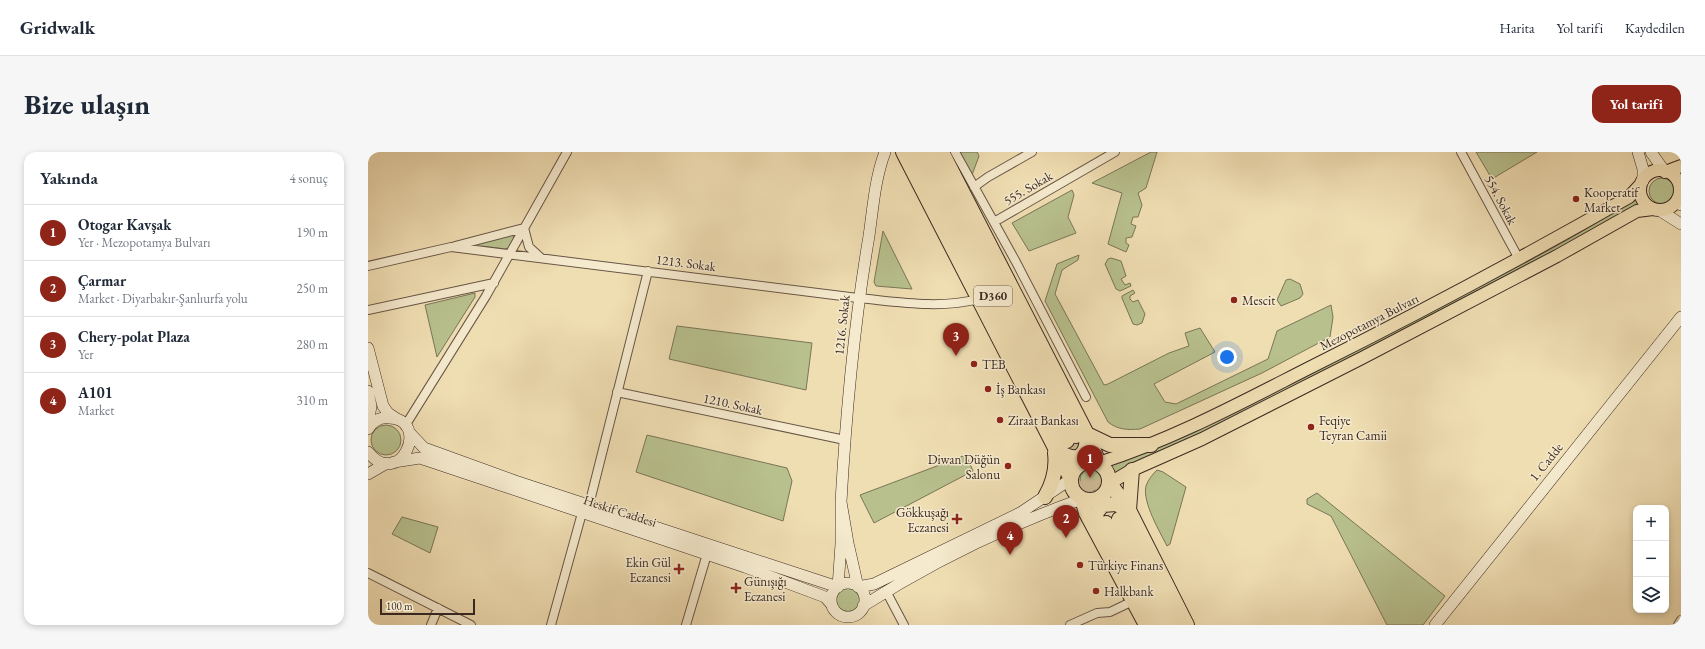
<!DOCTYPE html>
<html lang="tr">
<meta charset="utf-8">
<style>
:root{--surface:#fff;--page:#f6f6f7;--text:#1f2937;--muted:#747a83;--line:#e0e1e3;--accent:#8f2418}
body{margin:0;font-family:"EB Garamond",serif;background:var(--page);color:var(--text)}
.controls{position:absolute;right:12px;bottom:12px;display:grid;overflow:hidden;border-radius:8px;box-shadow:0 2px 6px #0003}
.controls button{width:36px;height:36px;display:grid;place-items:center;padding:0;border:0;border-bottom:1px solid var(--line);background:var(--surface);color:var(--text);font:20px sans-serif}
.scale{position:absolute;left:12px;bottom:10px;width:95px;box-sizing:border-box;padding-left:4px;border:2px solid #3b2921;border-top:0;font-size:11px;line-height:14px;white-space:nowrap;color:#3b2921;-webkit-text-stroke:3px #f5eace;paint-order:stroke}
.you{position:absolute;left:859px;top:205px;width:14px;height:14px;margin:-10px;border:3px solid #fff;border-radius:50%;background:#1a73e8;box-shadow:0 0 0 6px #1a73e833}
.badge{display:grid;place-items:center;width:26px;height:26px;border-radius:50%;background:var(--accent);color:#fff;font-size:13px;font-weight:700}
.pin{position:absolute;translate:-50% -33px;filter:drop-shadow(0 1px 2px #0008)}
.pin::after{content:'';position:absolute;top:21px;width:14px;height:12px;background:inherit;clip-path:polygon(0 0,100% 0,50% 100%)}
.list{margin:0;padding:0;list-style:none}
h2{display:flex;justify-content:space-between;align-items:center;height:52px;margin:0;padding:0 16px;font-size:17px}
h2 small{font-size:13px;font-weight:400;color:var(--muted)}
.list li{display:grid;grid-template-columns:26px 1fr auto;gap:12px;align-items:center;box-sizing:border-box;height:56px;padding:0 16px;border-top:1px solid var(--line)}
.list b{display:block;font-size:15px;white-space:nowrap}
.list p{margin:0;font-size:13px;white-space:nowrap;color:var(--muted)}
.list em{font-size:13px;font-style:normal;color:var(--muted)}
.icon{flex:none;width:22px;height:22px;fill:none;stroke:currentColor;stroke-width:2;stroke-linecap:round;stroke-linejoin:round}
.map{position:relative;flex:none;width:1313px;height:473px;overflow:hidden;border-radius:12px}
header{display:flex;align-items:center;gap:24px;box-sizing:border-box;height:56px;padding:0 20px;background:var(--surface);border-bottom:1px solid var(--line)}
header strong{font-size:19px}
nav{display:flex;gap:22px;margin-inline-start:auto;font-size:14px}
.intro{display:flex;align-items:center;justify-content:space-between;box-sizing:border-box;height:96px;padding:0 24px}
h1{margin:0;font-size:28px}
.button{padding:10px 18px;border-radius:12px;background:var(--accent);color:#fff;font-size:14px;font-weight:700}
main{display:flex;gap:24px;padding:0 24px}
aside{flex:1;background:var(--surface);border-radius:12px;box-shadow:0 2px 6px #0003}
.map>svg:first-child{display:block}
</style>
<header>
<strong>Gridwalk</strong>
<nav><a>Harita</a><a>Yol tarifi</a><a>Kaydedilen</a></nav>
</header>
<div class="intro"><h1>Bize ulaşın</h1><a class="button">Yol tarifi</a></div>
<main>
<aside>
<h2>Yakında<small>4 sonuç</small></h2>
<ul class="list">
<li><span class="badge">1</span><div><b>Otogar Kavşak</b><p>Yer · Mezopotamya Bulvarı</p></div><em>190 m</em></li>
<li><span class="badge">2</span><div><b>Çarmar</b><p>Market · Diyarbakır-Şanlıurfa yolu</p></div><em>250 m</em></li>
<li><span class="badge">3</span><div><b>Chery-polat Plaza</b><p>Yer</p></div><em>280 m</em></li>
<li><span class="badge">4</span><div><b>A101</b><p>Market</p></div><em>310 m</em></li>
</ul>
</aside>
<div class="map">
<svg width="1313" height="473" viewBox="0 0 1313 473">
<rect width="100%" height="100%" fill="#f0deb3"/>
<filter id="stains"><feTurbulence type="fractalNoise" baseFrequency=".005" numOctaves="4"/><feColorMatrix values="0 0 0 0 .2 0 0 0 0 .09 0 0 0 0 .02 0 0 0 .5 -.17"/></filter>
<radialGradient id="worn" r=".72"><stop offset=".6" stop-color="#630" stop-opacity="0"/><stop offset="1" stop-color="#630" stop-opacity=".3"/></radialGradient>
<path fill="#b8c18e" stroke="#7a7558" d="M 592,0 L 609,0 L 611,4 L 604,23 Z
M 783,0 L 789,0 L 778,36 L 770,41 L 774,53 L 770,65 L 765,65 L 763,72 L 768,74 L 764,85 L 758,86 L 758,91 L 761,93 L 758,100 L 740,92 L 754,41 L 724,31 Z
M 1108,0 L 1169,0 L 1124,27 Z
M1281 39a13 13 0 1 1 26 0a13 13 0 1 1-26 0Z
M 704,38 L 706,43 L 700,65 L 708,81 L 661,99 L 644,71 Z
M 1268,46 L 1271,51 L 1182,103 L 951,223 L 745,324 L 739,311 C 831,287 915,235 999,191 C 1089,145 1184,102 1268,46 Z
M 515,79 L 544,137 L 508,134 L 506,130 Z
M 145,83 C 147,88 143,95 138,97 L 105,93 Z
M 711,103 L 710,108 L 694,118 L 687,142 L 736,233 L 740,232 L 801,201 L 821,194 L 817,181 L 832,176 L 847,200 L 786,232 L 797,250 L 808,252 L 900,207 L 909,179 L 963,153 L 965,165 L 962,185 L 894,221 L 772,277 C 760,278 750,278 740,270 L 677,149 L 689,112 Z
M 743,106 L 753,109 L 758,124 L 753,127 L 757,133 L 762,131 L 763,134 L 752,139 L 748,137 L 737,112 L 740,107 Z
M 922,127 L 932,132 L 935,142 L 932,146 L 913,154 L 909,148 L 918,128 Z
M 765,138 L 767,141 L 762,144 L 762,147 L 765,150 L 770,148 L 777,162 L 774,171 L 769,173 L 765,172 L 754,146 L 754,144 Z
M 107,141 L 107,145 L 69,205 L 57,153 Z
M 309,174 L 444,191 L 438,238 L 301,207 Z
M3 288a15 15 0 1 1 30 0a15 15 0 1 1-30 0Z
M 279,283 L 419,316 L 424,329 L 415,369 L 268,320 Z
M 598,303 L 605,319 L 506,371 L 492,343 Z
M712 328a11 11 0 1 1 22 0a11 11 0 1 1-22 0Z
M 789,318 L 795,320 L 818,335 L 802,392 L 799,394 C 792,380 774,350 778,334 C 780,328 784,323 789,318 Z
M 949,341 L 1077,444 L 1055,473 L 1019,473 L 963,364 L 939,352 L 939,347 Z
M 34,365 L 70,375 L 62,401 L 24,382 Z
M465 448a14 14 0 1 1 28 0a14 14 0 1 1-28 0Z"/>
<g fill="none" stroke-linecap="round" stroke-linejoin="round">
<path stroke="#ccba96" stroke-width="14" stroke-dasharray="14 7" stroke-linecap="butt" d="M 699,289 L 736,366
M 711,289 L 751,367"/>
<g stroke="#685646" stroke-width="10">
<path id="street" d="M 587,0 L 648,110 L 718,245
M 1093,0 L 1151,107
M 606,35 L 620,25 L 664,0
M 626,70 L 747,0
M 87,94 L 156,76 L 161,95 L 173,106
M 0,114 L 83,95 L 490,146 C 531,150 571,157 611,147
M 0,158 L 126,131
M 249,240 L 477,288
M 37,274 L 118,144 L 199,0
M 221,353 L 280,119
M 0,421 L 103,473
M 518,439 L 536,473
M 63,473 L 70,456
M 183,473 L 214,361
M 318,473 L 339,402
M 702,473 L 729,461 L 742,460 L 765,449
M 1310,473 L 1313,468"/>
</g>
<g stroke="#3b2921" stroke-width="12">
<path id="secondary" d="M 1270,0 L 1275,17 L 1275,29
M 1283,0 L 1297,20
M 1310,46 L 1313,53
M 1291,58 L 1313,72
M 0,196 L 15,254 L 20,261 L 29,267
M 0,239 L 3,254 L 0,272
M 0,277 C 5,269 12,265 21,266 C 64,267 32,340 0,300
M 41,280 L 56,296 L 147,329 L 470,435 L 473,392 L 473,350 L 480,391 L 490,435 L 506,432 L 652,361 L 703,327
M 26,310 L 52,306 L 377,415 L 457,445 L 464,453
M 0,322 L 19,311
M 473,350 C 478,261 486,172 501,84 C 505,56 507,26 517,0
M463 448a17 17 0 1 1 34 0a17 17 0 1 1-34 0Z
M 495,454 C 564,410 638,374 714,347
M 1067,473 L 1313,165"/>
</g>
<g stroke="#3b2921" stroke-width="14">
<path id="primary" d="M1272 38a20 20 0 1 1 40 0a20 20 0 1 1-40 0Z
M 1297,20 L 1313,14
M 731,311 C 806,287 874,250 943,215 C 1051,161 1156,105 1261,45 L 1273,32
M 742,331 L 764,318 L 834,287 L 994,206 L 1189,104 L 1269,59 L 1285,57"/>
</g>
<g stroke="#3b2921" stroke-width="16">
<path id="highway" d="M 535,0 L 703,327
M 549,0 L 699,289
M 562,0 L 708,284
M 574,0 L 719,282 L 731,311
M 687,297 C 706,310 719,309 719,282 L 742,293 L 783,293
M703 329a19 19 0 1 1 38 0a19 19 0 1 1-38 0Z
M 742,331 L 761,358 L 819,473
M 677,345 C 685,331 689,317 687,301
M 714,347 L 718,361 L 778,473
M 761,358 L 764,318
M 751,367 L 805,473
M 738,371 L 791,473
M 726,376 L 729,360 L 735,353 L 748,352 L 760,358"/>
</g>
<use href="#street" stroke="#f5eace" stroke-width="8"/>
<use href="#secondary" stroke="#f5eace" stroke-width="11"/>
<use href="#primary" stroke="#f0deb3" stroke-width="12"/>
<use href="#highway" stroke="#f0deb3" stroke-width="14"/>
</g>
<g fill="#8f2418" stroke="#f5eace" stroke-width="1.5">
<circle cx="1208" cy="47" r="4"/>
<circle cx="866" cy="148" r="4"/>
<circle cx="606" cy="212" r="4"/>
<circle cx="620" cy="237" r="4"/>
<circle cx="632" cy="268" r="4"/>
<circle cx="943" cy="275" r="4"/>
<circle cx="640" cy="314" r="4"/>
<path d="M587 361h4v4h4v4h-4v4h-4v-4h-4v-4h4z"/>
<circle cx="712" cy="413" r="4"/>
<path d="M309 411h4v4h4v4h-4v4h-4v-4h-4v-4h4z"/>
<path d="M366 430h4v4h4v4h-4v4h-4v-4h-4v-4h4z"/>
<circle cx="728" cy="439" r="4"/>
</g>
<g text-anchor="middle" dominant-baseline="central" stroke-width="3" stroke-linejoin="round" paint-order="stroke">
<rect fill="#f5eace" stroke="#736355" stroke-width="1" x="606" y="134" width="38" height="20" rx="3"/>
<g font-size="12" font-weight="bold" fill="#3b2921">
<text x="625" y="144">D360</text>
</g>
<g font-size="13" fill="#3b2921" stroke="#f5eace">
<text transform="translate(660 36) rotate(-30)">555. Sokak</text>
<text transform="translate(1133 48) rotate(62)">554. Sokak</text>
<text transform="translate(318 111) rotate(7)">1213. Sokak</text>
<text transform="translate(1001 170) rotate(-27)">Mezopotamya Bulvarı</text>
<text transform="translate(474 173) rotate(-84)">1216. Sokak</text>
<text transform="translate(365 252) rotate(12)">1210. Sokak</text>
<text transform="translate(1178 310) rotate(-51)">1. Cadde</text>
<text transform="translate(252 359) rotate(18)">Heskif Caddesi</text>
</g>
<g font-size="13" fill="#3b2921" stroke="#f5eace" text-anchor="start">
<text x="1216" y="40">Kooperatif<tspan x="1216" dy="15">Market</tspan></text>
<text x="874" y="148">Mescit</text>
<text x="614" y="212">TEB</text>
<text x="628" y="237">İş Bankası</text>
<text x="640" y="268">Ziraat Bankası</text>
<text x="951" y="268">Feqiye<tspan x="951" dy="15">Teyran Camii</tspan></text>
<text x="632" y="307" text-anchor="end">Diwan Düğün<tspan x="632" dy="15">Salonu</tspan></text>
<text x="581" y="360" text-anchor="end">Gökkuşağı<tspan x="581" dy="15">Eczanesi</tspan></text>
<text x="303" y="410" text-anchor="end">Ekin Gül<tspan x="303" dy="15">Eczanesi</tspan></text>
<text x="720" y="413">Türkiye Finans</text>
<text x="376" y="429">Günışığı<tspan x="376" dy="15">Eczanesi</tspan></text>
<text x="736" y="439">Halkbank</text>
</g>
</g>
<rect width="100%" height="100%" filter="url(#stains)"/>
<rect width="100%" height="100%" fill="url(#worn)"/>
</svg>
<div class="controls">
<button>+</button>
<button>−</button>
<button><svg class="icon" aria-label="layers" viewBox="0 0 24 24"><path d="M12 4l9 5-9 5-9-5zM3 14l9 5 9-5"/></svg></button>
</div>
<div class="scale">100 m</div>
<div class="you"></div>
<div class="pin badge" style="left:722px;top:326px">1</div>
<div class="pin badge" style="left:698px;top:386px">2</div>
<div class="pin badge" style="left:588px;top:204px">3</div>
<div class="pin badge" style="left:642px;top:403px">4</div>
</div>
</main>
